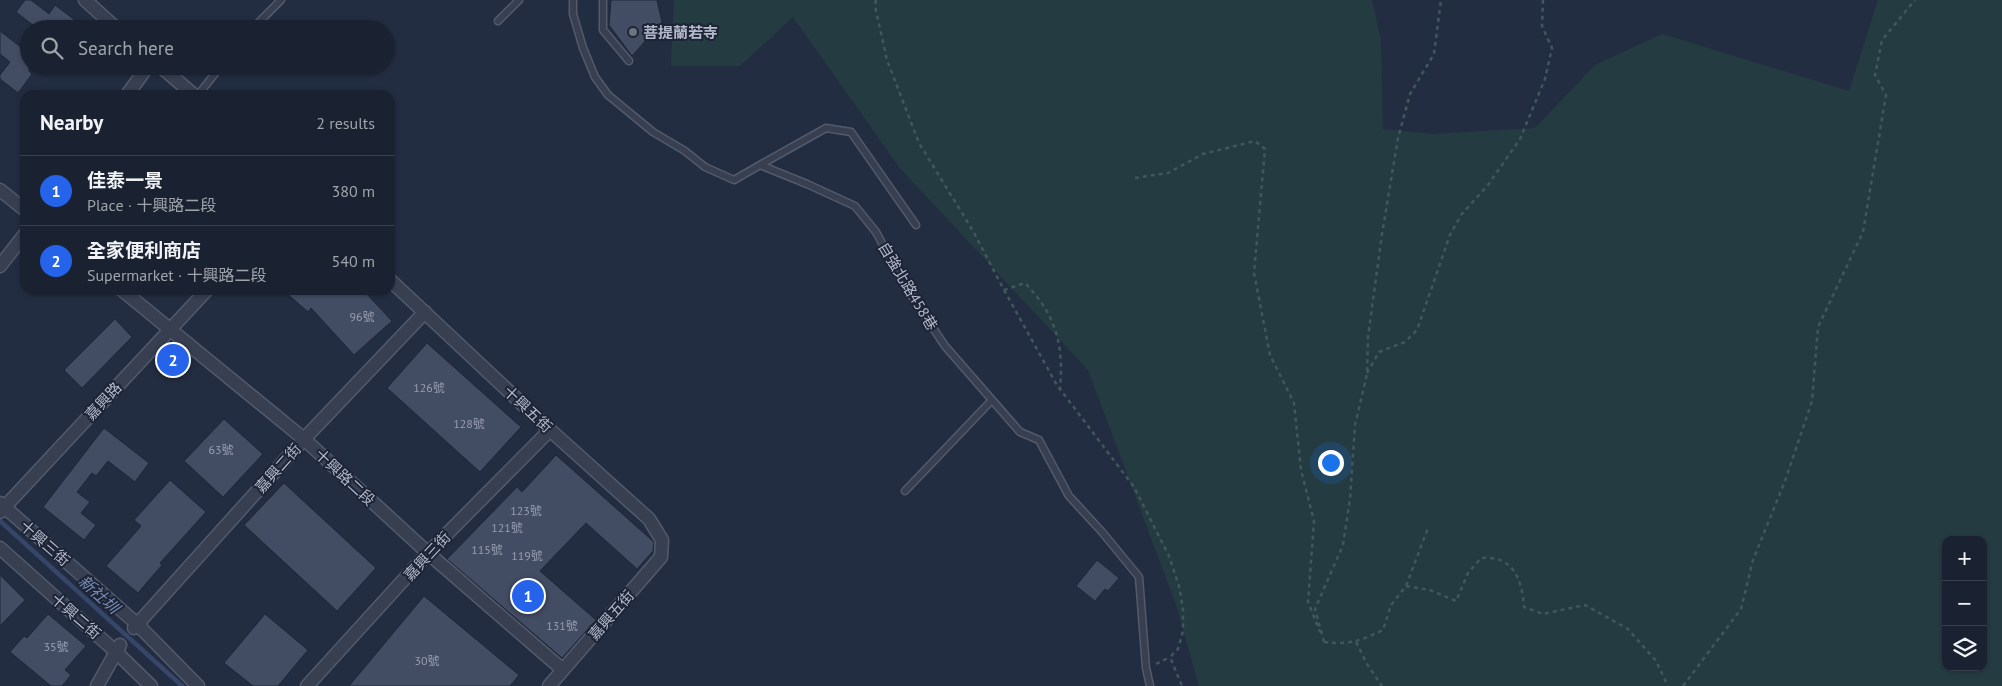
<!DOCTYPE html>
<meta charset="utf-8">
<style>
:root{--surface:#1a2231;--page:#272f3d;--text:#f1f3f6;--muted:#9fa4ab;--line:#383f4d;--accent:#2563eb}
body{margin:0;font-family:"PT Sans","Noto Sans TC",sans-serif;background:var(--page);color:var(--text)}
.controls{position:absolute;right:15px;bottom:15px;display:grid;overflow:hidden;border-radius:10px;box-shadow:0 1px 4px #0004}
.controls button{width:45px;height:45px;display:grid;place-items:center;padding:0;border:0;border-bottom:1px solid var(--line);background:var(--surface);color:var(--text);font:25px sans-serif}
.you{position:absolute;left:1330px;top:462px;width:18px;height:18px;margin:-12px;border:4px solid #fff;border-radius:50%;background:#1a73e8;box-shadow:0 0 0 8px #1a73e833}
.badge{display:grid;place-items:center;width:32px;height:32px;border-radius:50%;background:var(--accent);color:#fff;font-size:16px;font-weight:700}
.pin{position:absolute;translate:-50% -50%;border:2px solid #fff;box-shadow:0 1px 5px #0006}
.list{margin:0;padding:0;list-style:none}
h2{display:flex;justify-content:space-between;align-items:center;height:65px;margin:0;padding:0 20px;font-size:21px}
h2 small{font-size:16px;font-weight:400;color:var(--muted)}
.list li{display:grid;grid-template-columns:32px 1fr auto;gap:15px;align-items:center;box-sizing:border-box;height:70px;padding:0 20px;border-top:1px solid var(--line)}
.list b{display:block;font-size:19px;white-space:nowrap}
.list p{margin:0;font-size:16px;white-space:nowrap;color:var(--muted)}
.list em{font-size:16px;font-style:normal;color:var(--muted)}
.icon{flex:none;width:28px;height:28px;fill:none;stroke:currentColor;stroke-width:2;stroke-linecap:round;stroke-linejoin:round}
.map{position:relative;flex:none;width:2002px;height:686px;overflow:hidden}
.search{position:absolute;background:var(--surface);box-shadow:0 1px 4px #0004;left:20px;top:20px;width:375px;height:55px;display:flex;align-items:center;gap:12px;box-sizing:border-box;padding:0 18px;border-radius:28px;color:var(--muted);font-size:19px}
.panel{position:absolute;background:var(--surface);box-shadow:0 1px 4px #0004;left:20px;top:90px;width:375px;height:205px;border-radius:15px}
.map>svg:first-child{display:block}
</style>
<div class="map">
<svg width="2002" height="686" viewBox="0 0 2002 686">
<rect width="100%" height="100%" fill="#232d41"/>
<path fill="#253b42" fill-rule="evenodd" d="M 674,0 L 1372,0 L 1381,39 L 1383,129 L 1432,134 L 1535,128 L 1595,65 L 1662,34 L 1849,91 L 1878,0 L 2002,0 L 2002,686 L 1199,686 L 1176,605 L 1088,370 L 899,167 L 793,17 L 740,66 L 671,66 ZM 1946,540 L 1983,540 L 1983,667 L 1946,667 Z"/>
<g fill="none" stroke-linecap="round" stroke-linejoin="round">
<path stroke="#364669" stroke-width="4.5" d="M 0,521 L 182,686"/>
</g>
<path fill="#424c63" stroke="#1e2638" d="M 25,0 L 31,0 L 49,14 L 55,5 L 87,29 L 38,29 L 16,12 Z
M 611,0 L 657,0 L 662,22 L 632,56 L 609,25 Z
M 0,31 L 22,48 L 29,39 L 29,71 L 32,74 L 18,93 L 0,79 L 0,75 L 10,62 L 0,54 Z
M 283,290 L 363,290 L 392,321 L 354,355 L 311,308 L 308,312 Z
M 115,319 L 132,337 L 82,388 L 64,370 Z
M 427,343 L 521,427 L 480,472 L 387,388 Z
M 224,419 L 263,454 L 223,497 L 184,461 Z
M 104,428 L 149,463 L 135,482 L 108,461 L 96,476 L 92,473 L 77,492 L 90,502 L 81,513 L 96,525 L 84,540 L 43,507 Z
M 556,455 L 654,542 L 653,551 L 637,569 L 586,523 L 540,571 L 596,620 L 562,658 L 447,559 L 517,487 L 522,492 Z
M 170,480 L 206,512 L 160,563 L 162,565 L 138,593 L 106,566 L 141,526 L 134,520 Z
M 284,483 L 376,568 L 337,611 L 244,525 Z
M 1097,560 L 1119,578 L 1108,591 L 1105,589 L 1095,601 L 1076,586 Z
M 0,575 L 25,600 L 0,626 Z
M 424,596 L 519,675 L 510,686 L 349,686 Z
M 48,614 L 86,646 L 65,670 L 71,675 L 62,686 L 51,686 L 10,652 L 24,636 L 27,638 Z
M 265,614 L 308,650 L 278,686 L 253,686 L 224,663 Z"/>
<g fill="none" stroke-linecap="round" stroke-linejoin="round">
<g stroke="#525a6b" stroke-width="9">
<path id="lane" d="M 573,0 L 573,14 L 583,48 L 595,77 L 608,95 L 653,132 L 685,151 L 705,167 L 734,180 L 760,165 L 807,184 L 855,206 L 876,232 L 903,283 L 945,346 L 1020,432 L 1039,440 L 1069,496 L 1102,532 L 1139,577 L 1146,668 L 1150,686
M 603,0 L 603,30 L 629,61
M 498,21 L 519,0
M 252,29 L 281,0
M 198,95 L 221,66
M 760,165 L 826,128 L 851,132 L 916,225
M 905,491 L 992,400"/>
</g>
<g stroke="#525a6b" stroke-width="15">
<path id="street" d="M 85,0 L 117,29
M 160,66 L 194,95
M 127,95 L 148,66
M 0,190 L 25,210
M 0,266 L 25,234
M 390,280 L 550,430 L 649,519 L 662,540 L 661,557 L 549,686
M 122,290 L 304,439 L 428,553 L 563,670
M 0,503 L 137,624 L 198,686
M 0,512 L 207,290
M 0,548 L 115,651 L 151,686
M 134,628 L 304,439 L 425,312
M 97,686 L 120,645
M 307,686 L 428,553 L 550,430"/>
</g>
<path stroke="#40575c" stroke-width="2.5" stroke-dasharray="4 4" stroke-linecap="butt" d="M 876,0 L 875,6 L 887,60 L 919,143 L 973,231 L 1004,290 L 1025,283 C 1056,315 1064,345 1060,389 L 1134,487 L 1169,556 L 1179,586 L 1183,609 L 1183,631 L 1178,649 L 1170,657 L 1182,686
M 1135,178 L 1168,173 L 1203,154 L 1255,141 L 1265,149 L 1254,273 L 1270,355 L 1294,403 L 1301,470 L 1314,521 L 1308,602 L 1320,632
M 1004,290 L 1059,389
M 1367,373 L 1379,352 L 1405,342 L 1417,330 L 1450,235 L 1461,215 L 1488,185 L 1520,139 L 1545,79 L 1552,48 L 1542,26 L 1543,0
M 1406,586 L 1430,590 L 1456,601 L 1468,573 L 1481,558 C 1513,555 1522,579 1524,607 L 1543,614 L 1585,605 L 1628,629 L 1656,661 L 1668,686
M 1324,642 L 1315,609 L 1343,545 L 1350,499 L 1355,425 L 1367,374 L 1368,337 L 1382,234 L 1398,138 L 1410,94 L 1434,54 L 1441,0
M 1324,642 C 1351,645 1359,641 1383,630 L 1391,605 L 1406,586 L 1428,528
M 1356,642 L 1367,664 L 1382,686
M 1156,664 L 1170,657
M 1683,686 L 1741,609 L 1753,560 L 1785,481 L 1812,401 L 1818,327 L 1863,232 L 1886,95 L 1875,75 L 1882,40 L 1915,0"/>
<use href="#lane" stroke="#373f51" stroke-width="6"/>
<use href="#street" stroke="#373f51" stroke-width="12"/>
</g>
<circle fill="#6b7280" stroke="#1c2436" stroke-width="2" cx="633" cy="32" r="5"/>
<g text-anchor="middle" dominant-baseline="central" stroke-width="4" stroke-linejoin="round" paint-order="stroke">
<g font-size="12" fill="#989eb1">
<text x="362" y="316">96號</text>
<text x="429" y="387">126號</text>
<text x="469" y="423">128號</text>
<text x="221" y="449">63號</text>
<text x="526" y="510">123號</text>
<text x="507" y="527">121號</text>
<text x="487" y="549">115號</text>
<text x="527" y="555">119號</text>
<text x="562" y="625">131號</text>
<text x="56" y="646">35號</text>
<text x="427" y="660">30號</text>
</g>
<g font-size="15" font-weight="bold" fill="#b4bacb" stroke="#1c2436" text-anchor="start">
<text x="643" y="32">菩提蘭若寺</text>
</g>
<g font-size="15" fill="#b4bacb" stroke="#1c2436">
<text transform="translate(908 286) rotate(59)">自強北路458巷</text>
<text transform="translate(103 401) rotate(-47)">嘉興路</text>
<text transform="translate(528 409) rotate(43)">十興五街</text>
<text transform="translate(278 468) rotate(-48)">嘉興二街</text>
<text transform="translate(345 477) rotate(43)">十興路二段</text>
<text transform="translate(45 543) rotate(41)">十興三街</text>
<text transform="translate(427 556) rotate(-47)">嘉興三街</text>
<text transform="translate(611 615) rotate(-49)">嘉興五街</text>
<text transform="translate(76 616) rotate(41)">十興二街</text>
</g>
<g font-size="16" font-style="italic" fill="#7a8db4" stroke="#1c2436">
<text transform="translate(99 594) rotate(42)">新社圳</text>
</g>
</g>
</svg>
<div class="controls">
<button>+</button>
<button>−</button>
<button><svg class="icon" aria-label="layers" viewBox="0 0 24 24"><path d="M12 4l9 5-9 5-9-5zM3 14l9 5 9-5"/></svg></button>
</div>
<div class="you"></div>
<div class="pin badge" style="left:528px;top:596px">1</div>
<div class="pin badge" style="left:173px;top:360px">2</div>
<div class="search"><svg class="icon" aria-label="search" viewBox="0 0 24 24"><circle cx="10" cy="10" r="6"/><path d="M15 15l6 6"/></svg>Search here</div>
<section class="panel">
<h2>Nearby<small>2 results</small></h2>
<ul class="list">
<li><span class="badge">1</span><div><b>佳泰一景</b><p>Place · 十興路二段</p></div><em>380 m</em></li>
<li><span class="badge">2</span><div><b>全家便利商店</b><p>Supermarket · 十興路二段</p></div><em>540 m</em></li>
</ul>
</section>
</div>
